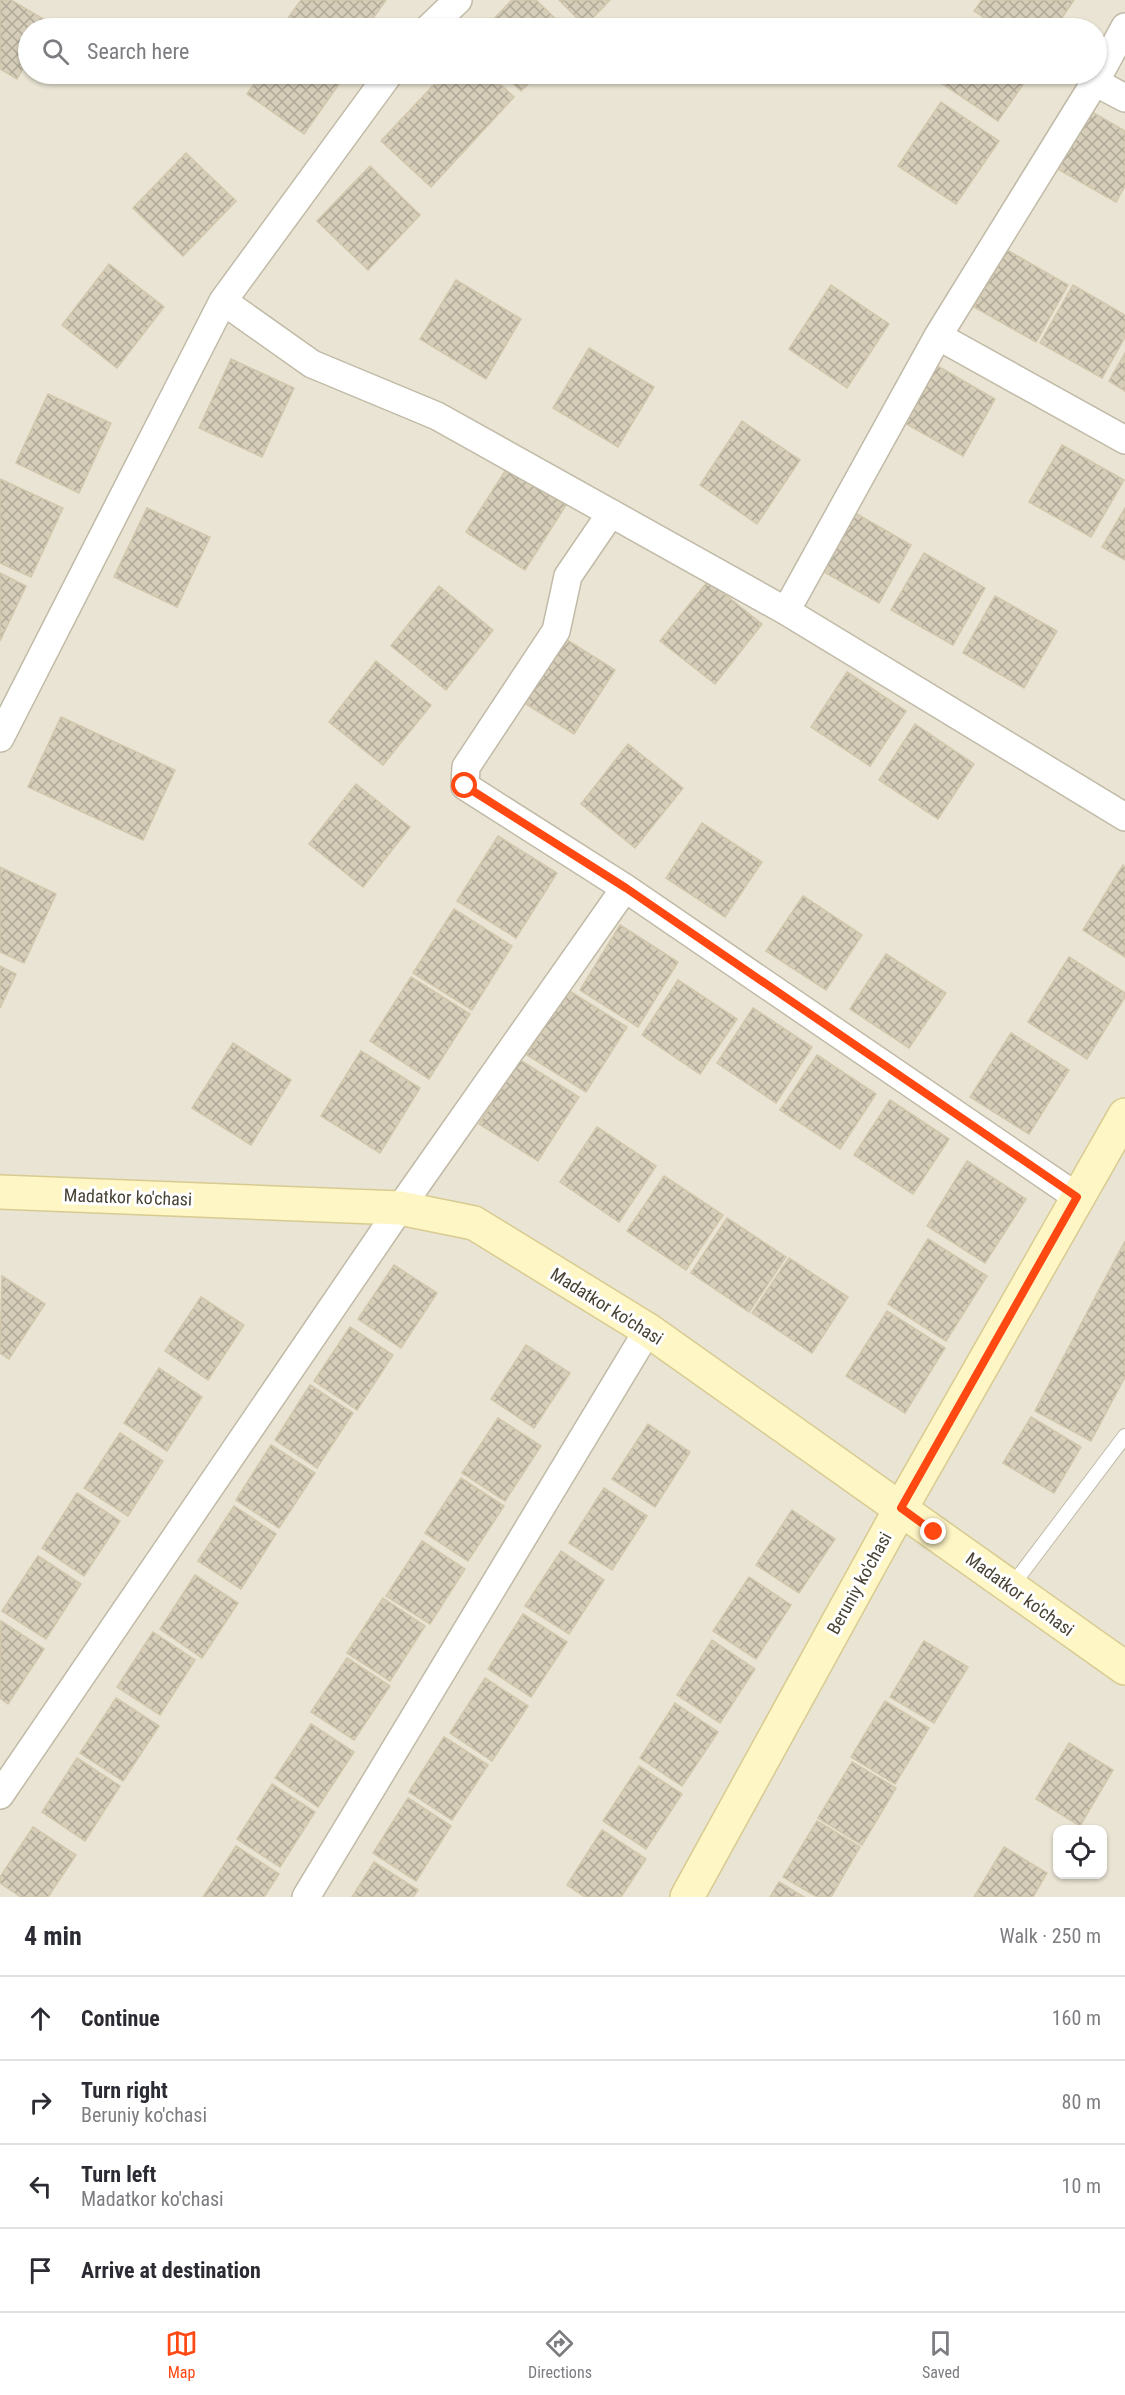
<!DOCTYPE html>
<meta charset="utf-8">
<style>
:root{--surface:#fff;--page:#f7f7f7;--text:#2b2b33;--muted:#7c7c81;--line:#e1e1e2;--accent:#ff4812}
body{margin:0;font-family:"Roboto Condensed",sans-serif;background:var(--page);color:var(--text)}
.controls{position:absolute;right:18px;bottom:18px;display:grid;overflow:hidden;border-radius:12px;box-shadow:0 2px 4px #0004}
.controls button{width:54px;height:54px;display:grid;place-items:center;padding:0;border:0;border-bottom:2px solid var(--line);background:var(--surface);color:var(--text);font:30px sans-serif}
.stop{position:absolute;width:18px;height:18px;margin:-14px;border:4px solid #ff4812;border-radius:50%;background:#fff}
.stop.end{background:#ff4812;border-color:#fff;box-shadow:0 2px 6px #0008}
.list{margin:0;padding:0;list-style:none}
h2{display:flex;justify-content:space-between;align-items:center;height:78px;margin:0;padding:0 24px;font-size:26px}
h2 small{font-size:20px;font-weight:400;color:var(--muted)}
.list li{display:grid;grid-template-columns:39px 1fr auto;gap:18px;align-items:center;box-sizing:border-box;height:84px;padding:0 24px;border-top:2px solid var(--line)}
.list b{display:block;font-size:22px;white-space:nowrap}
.list p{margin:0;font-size:20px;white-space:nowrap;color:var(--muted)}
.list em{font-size:20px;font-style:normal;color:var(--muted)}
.icon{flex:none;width:33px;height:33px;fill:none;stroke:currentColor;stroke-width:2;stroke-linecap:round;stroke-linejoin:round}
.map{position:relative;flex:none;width:1125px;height:1897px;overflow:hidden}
.search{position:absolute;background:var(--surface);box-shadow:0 2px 4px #0004;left:18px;right:18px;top:18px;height:66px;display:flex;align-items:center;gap:15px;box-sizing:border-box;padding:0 21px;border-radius:33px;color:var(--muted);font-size:22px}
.sheet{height:414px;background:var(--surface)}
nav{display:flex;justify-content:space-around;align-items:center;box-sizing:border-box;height:84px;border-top:2px solid var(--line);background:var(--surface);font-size:16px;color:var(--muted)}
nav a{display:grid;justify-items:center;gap:3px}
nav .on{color:var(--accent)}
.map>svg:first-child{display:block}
</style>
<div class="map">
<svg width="1125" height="1897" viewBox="0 0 1125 1897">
<defs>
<pattern id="building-cross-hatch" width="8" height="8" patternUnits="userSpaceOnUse" patternTransform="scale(1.5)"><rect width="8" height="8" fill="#d7ceba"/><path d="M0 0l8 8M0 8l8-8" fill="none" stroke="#b0a998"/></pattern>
</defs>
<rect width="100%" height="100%" fill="#f4f1e5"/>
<path fill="#e9e4d3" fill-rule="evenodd" d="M 0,0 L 1125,0 L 1125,1897 L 0,1897 ZM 28,28 L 1096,28 L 1096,74 L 28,74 ZM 1058,1830 L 1102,1830 L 1102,1874 L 1058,1874 Z"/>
<path fill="url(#building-cross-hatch)" stroke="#d2c7ac" stroke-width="1.5" d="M 0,0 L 11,0 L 50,23 L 47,28 L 28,28 L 28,60 L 17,79 L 0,69 Z
M 301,0 L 386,0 L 366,28 L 296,28 L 286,21 Z
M 512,0 L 536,0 L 565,28 L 485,28 Z
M 559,0 L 610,0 L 585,26 Z
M 982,0 L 1074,0 L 1055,28 L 1000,28 L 974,11 Z
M 983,19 L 997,28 L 976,28 Z
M 261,74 L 346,74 L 304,134 L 247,94 Z
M 444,74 L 489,74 L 514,97 L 431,187 L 381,141 Z
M 502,74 L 538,74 L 521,91 Z
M 947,74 L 1030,74 L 998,121 L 941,83 Z
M 941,102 L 999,141 L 956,204 L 898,166 Z
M 1087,109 L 1125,131 L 1125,186 L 1116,202 L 1054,167 Z
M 186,153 L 236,201 L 183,256 L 133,208 Z
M 370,166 L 420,215 L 368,270 L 317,221 Z
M 1007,250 L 1068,285 L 1036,342 L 974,307 Z
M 109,264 L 164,307 L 117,368 L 62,325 Z
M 456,280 L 521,319 L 486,379 L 420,339 Z
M 831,285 L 889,324 L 847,388 L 789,349 Z
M 1073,285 L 1125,315 L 1125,337 L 1102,378 L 1040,343 Z
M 589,348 L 654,387 L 618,447 L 553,408 Z
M 1125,353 L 1125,391 L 1109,381 Z
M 231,359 L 294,388 L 262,457 L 199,428 Z
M 934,364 L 995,399 L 963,456 L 901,421 Z
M 48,394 L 111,423 L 79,493 L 16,463 Z
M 742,421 L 800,460 L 757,524 L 700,485 Z
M 1062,445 L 1124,480 L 1091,537 L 1029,502 Z
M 507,468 L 566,505 L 525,570 L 466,532 Z
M 0,479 L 63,508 L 31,577 L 0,563 Z
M 147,508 L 210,537 L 177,607 L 114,577 Z
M 1125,508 L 1125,560 L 1102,547 Z
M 850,510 L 911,545 L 879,603 L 817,568 Z
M 924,553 L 985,588 L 953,645 L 891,610 Z
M 0,573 L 26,586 L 0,641 Z
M 708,581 L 762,624 L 715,684 L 660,641 Z
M 439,586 L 493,630 L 446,690 L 391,646 Z
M 995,596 L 1057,631 L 1024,688 L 963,653 Z
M 556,633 L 615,670 L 574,734 L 515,697 Z
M 376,661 L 431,705 L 383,765 L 329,722 Z
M 847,672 L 906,711 L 870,766 L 811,727 Z
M 61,717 L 175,770 L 143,840 L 28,787 Z
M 915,724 L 974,764 L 938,819 L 879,780 Z
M 628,744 L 683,788 L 635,848 L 581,804 Z
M 356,784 L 410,827 L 363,887 L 309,844 Z
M 702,823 L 762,862 L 725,917 L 666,878 Z
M 498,836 L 557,873 L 516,938 L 457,901 Z
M 1123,865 L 1125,867 L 1125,957 L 1083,930 Z
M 0,867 L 56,894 L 24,963 L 0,952 Z
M 803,896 L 862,935 L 826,990 L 766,951 Z
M 454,909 L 512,946 L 472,1010 L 413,973 Z
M 620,925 L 678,962 L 638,1027 L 580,990 Z
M 886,954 L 946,993 L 909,1048 L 850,1009 Z
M 1069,957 L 1125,993 L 1125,997 L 1087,1059 L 1028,1022 Z
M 0,966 L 16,974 L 0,1008 Z
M 411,977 L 470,1014 L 429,1079 L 370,1041 Z
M 678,980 L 737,1019 L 700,1074 L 642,1035 Z
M 568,990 L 627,1027 L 586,1092 L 527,1055 Z
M 753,1008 L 812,1047 L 776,1103 L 717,1063 Z
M 1011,1033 L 1069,1070 L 1029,1134 L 970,1097 Z
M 233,1043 L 291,1080 L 251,1145 L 192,1108 Z
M 361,1051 L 420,1088 L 380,1153 L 321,1116 Z
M 817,1055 L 876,1094 L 840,1149 L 780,1110 Z
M 520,1060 L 579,1097 L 538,1161 L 479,1124 Z
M 890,1100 L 949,1139 L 913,1194 L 854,1155 Z
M 597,1127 L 656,1166 L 619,1222 L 560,1182 Z
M 967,1161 L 1026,1199 L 985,1263 L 927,1226 Z
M 664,1176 L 723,1215 L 686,1270 L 627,1231 Z
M 727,1218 L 786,1257 L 749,1312 L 691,1273 Z
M 928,1239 L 987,1276 L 946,1341 L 888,1304 Z
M 1125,1241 L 1125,1377 L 1091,1441 L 1035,1411 Z
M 789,1258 L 848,1297 L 812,1353 L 752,1313 Z
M 394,1265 L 437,1293 L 401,1348 L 358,1319 Z
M 2,1276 L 45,1304 L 9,1359 L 0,1353 Z
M 201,1297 L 244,1325 L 208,1380 L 165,1351 Z
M 887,1311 L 945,1348 L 905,1413 L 846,1376 Z
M 350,1327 L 393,1355 L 357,1410 L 314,1381 Z
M 526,1345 L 570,1373 L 534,1428 L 491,1399 Z
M 159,1368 L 202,1397 L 167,1451 L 124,1423 Z
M 310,1385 L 353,1413 L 317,1468 L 275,1440 Z
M 1031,1417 L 1081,1447 L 1054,1493 L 1003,1463 Z
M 498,1418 L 541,1446 L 505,1501 L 462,1473 Z
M 648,1424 L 690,1452 L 655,1507 L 612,1479 Z
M 120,1433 L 163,1461 L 128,1516 L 84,1488 Z
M 271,1445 L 315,1473 L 279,1528 L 236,1500 Z
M 461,1478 L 504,1506 L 468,1561 L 425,1533 Z
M 604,1488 L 647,1516 L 612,1570 L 569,1543 Z
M 77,1493 L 120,1521 L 84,1576 L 42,1548 Z
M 234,1506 L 276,1534 L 241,1589 L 198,1561 Z
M 792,1510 L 835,1539 L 799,1593 L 756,1565 Z
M 422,1541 L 465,1569 L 430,1624 L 386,1596 Z
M 561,1551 L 604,1580 L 569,1634 L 525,1606 Z
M 38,1556 L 81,1584 L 46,1639 L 2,1611 Z
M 195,1575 L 238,1603 L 202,1658 L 160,1629 Z
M 749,1577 L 791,1605 L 756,1659 L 713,1631 Z
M 383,1598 L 425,1626 L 390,1681 L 347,1653 Z
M 523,1614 L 567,1642 L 531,1697 L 488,1669 Z
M 1,1621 L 44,1649 L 8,1704 L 0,1698 Z
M 153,1632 L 195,1660 L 160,1715 L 117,1687 Z
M 712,1640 L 755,1669 L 720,1723 L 677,1695 Z
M 924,1641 L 968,1667 L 934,1723 L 890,1697 Z
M 347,1658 L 390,1686 L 354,1740 L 311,1712 Z
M 485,1678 L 528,1706 L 492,1761 L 450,1733 Z
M 116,1698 L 159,1726 L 123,1781 L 80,1753 Z
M 885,1701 L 929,1728 L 895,1784 L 851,1757 Z
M 675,1703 L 718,1732 L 682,1786 L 640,1758 Z
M 311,1724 L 354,1752 L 318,1807 L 275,1778 Z
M 444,1737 L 488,1765 L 452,1820 L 409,1792 Z
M 1069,1743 L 1113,1770 L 1080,1826 L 1036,1799 Z
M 77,1758 L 120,1786 L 85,1841 L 42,1812 Z
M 852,1762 L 896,1788 L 862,1845 L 818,1818 Z
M 639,1766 L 682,1794 L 646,1849 L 603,1821 Z
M 272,1784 L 315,1812 L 280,1867 L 237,1839 Z
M 408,1798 L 451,1826 L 416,1881 L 373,1853 Z
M 817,1821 L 860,1847 L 831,1897 L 817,1897 L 783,1877 Z
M 33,1827 L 76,1855 L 48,1897 L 21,1897 L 0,1883 L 0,1877 Z
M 602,1830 L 646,1859 L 621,1897 L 585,1897 L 567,1885 Z
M 236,1846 L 279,1874 L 264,1897 L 203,1897 Z
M 1004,1847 L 1047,1873 L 1033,1897 L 974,1897 Z
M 374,1862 L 418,1890 L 413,1897 L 352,1897 Z
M 779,1882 L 804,1897 L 770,1897 Z"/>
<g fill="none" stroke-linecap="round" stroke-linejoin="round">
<g stroke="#c1baa7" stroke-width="16">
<path id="lane" d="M 1011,1587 L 1125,1436"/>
</g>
<g stroke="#c1baa7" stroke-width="30">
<path id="street" d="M 429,28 L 458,0
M 1095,82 L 1125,98
M 223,301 L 312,364 L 437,416 L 786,611 L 1125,817
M 938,336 L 1125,440
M 611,513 L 568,576 L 556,631 L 466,767 L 465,786 L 625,888 L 1077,1197
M 786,611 L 938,336 L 1095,82 L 1125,27
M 0,738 L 223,301 L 389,74
M 0,1795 L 400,1208 L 625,888
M 306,1897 L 648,1330"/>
</g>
<g stroke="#d8cb91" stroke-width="36">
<path id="secondary" d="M 0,1192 L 400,1208 L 474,1223 L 648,1330 L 1125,1668
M 687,1897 L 901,1508 L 1125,1115"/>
</g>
<use href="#lane" stroke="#fff" stroke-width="14"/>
<use href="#street" stroke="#fff" stroke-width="27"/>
<use href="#secondary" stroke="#fff6c5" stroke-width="33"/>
</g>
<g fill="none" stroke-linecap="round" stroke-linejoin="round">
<path stroke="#ff4812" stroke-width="8" d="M 465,786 L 626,888 L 1077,1197 L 901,1508 L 934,1532"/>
</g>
<g text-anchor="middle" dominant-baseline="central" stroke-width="6" stroke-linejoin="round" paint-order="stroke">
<g font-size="18" fill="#484234" stroke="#fff">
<text transform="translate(128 1197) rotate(2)">Madatkor ko'chasi</text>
<text transform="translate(607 1306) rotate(32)">Madatkor ko'chasi</text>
<text transform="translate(859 1583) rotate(-61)">Beruniy ko'chasi</text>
<text transform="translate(1020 1594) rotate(36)">Madatkor ko'chasi</text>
</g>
</g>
</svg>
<div class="controls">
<button><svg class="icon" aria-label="locate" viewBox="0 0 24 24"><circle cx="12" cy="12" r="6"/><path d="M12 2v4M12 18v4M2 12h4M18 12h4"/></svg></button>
</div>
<div class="stop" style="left:465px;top:786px"></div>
<div class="stop end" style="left:934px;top:1532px"></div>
<div class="search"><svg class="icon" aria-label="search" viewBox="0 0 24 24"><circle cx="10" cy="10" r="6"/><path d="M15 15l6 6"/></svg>Search here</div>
</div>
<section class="sheet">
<h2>4 min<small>Walk · 250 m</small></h2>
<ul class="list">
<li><svg class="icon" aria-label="ahead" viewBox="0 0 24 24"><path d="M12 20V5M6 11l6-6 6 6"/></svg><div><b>Continue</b></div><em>160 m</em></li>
<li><svg class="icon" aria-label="right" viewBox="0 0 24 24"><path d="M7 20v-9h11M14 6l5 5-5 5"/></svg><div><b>Turn right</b><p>Beruniy ko'chasi</p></div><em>80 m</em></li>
<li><svg class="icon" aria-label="left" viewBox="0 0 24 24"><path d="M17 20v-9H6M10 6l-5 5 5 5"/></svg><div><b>Turn left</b><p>Madatkor ko'chasi</p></div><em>10 m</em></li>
<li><svg class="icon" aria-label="arrive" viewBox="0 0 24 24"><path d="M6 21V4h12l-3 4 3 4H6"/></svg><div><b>Arrive at destination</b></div></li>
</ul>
</section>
<nav>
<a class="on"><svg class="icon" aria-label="map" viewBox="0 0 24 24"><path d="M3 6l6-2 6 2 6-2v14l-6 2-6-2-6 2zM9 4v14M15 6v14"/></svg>Map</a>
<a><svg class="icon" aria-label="directions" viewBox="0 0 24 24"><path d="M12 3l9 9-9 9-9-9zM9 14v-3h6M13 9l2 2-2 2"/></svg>Directions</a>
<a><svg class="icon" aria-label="saved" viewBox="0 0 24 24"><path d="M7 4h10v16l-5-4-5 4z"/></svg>Saved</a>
</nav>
